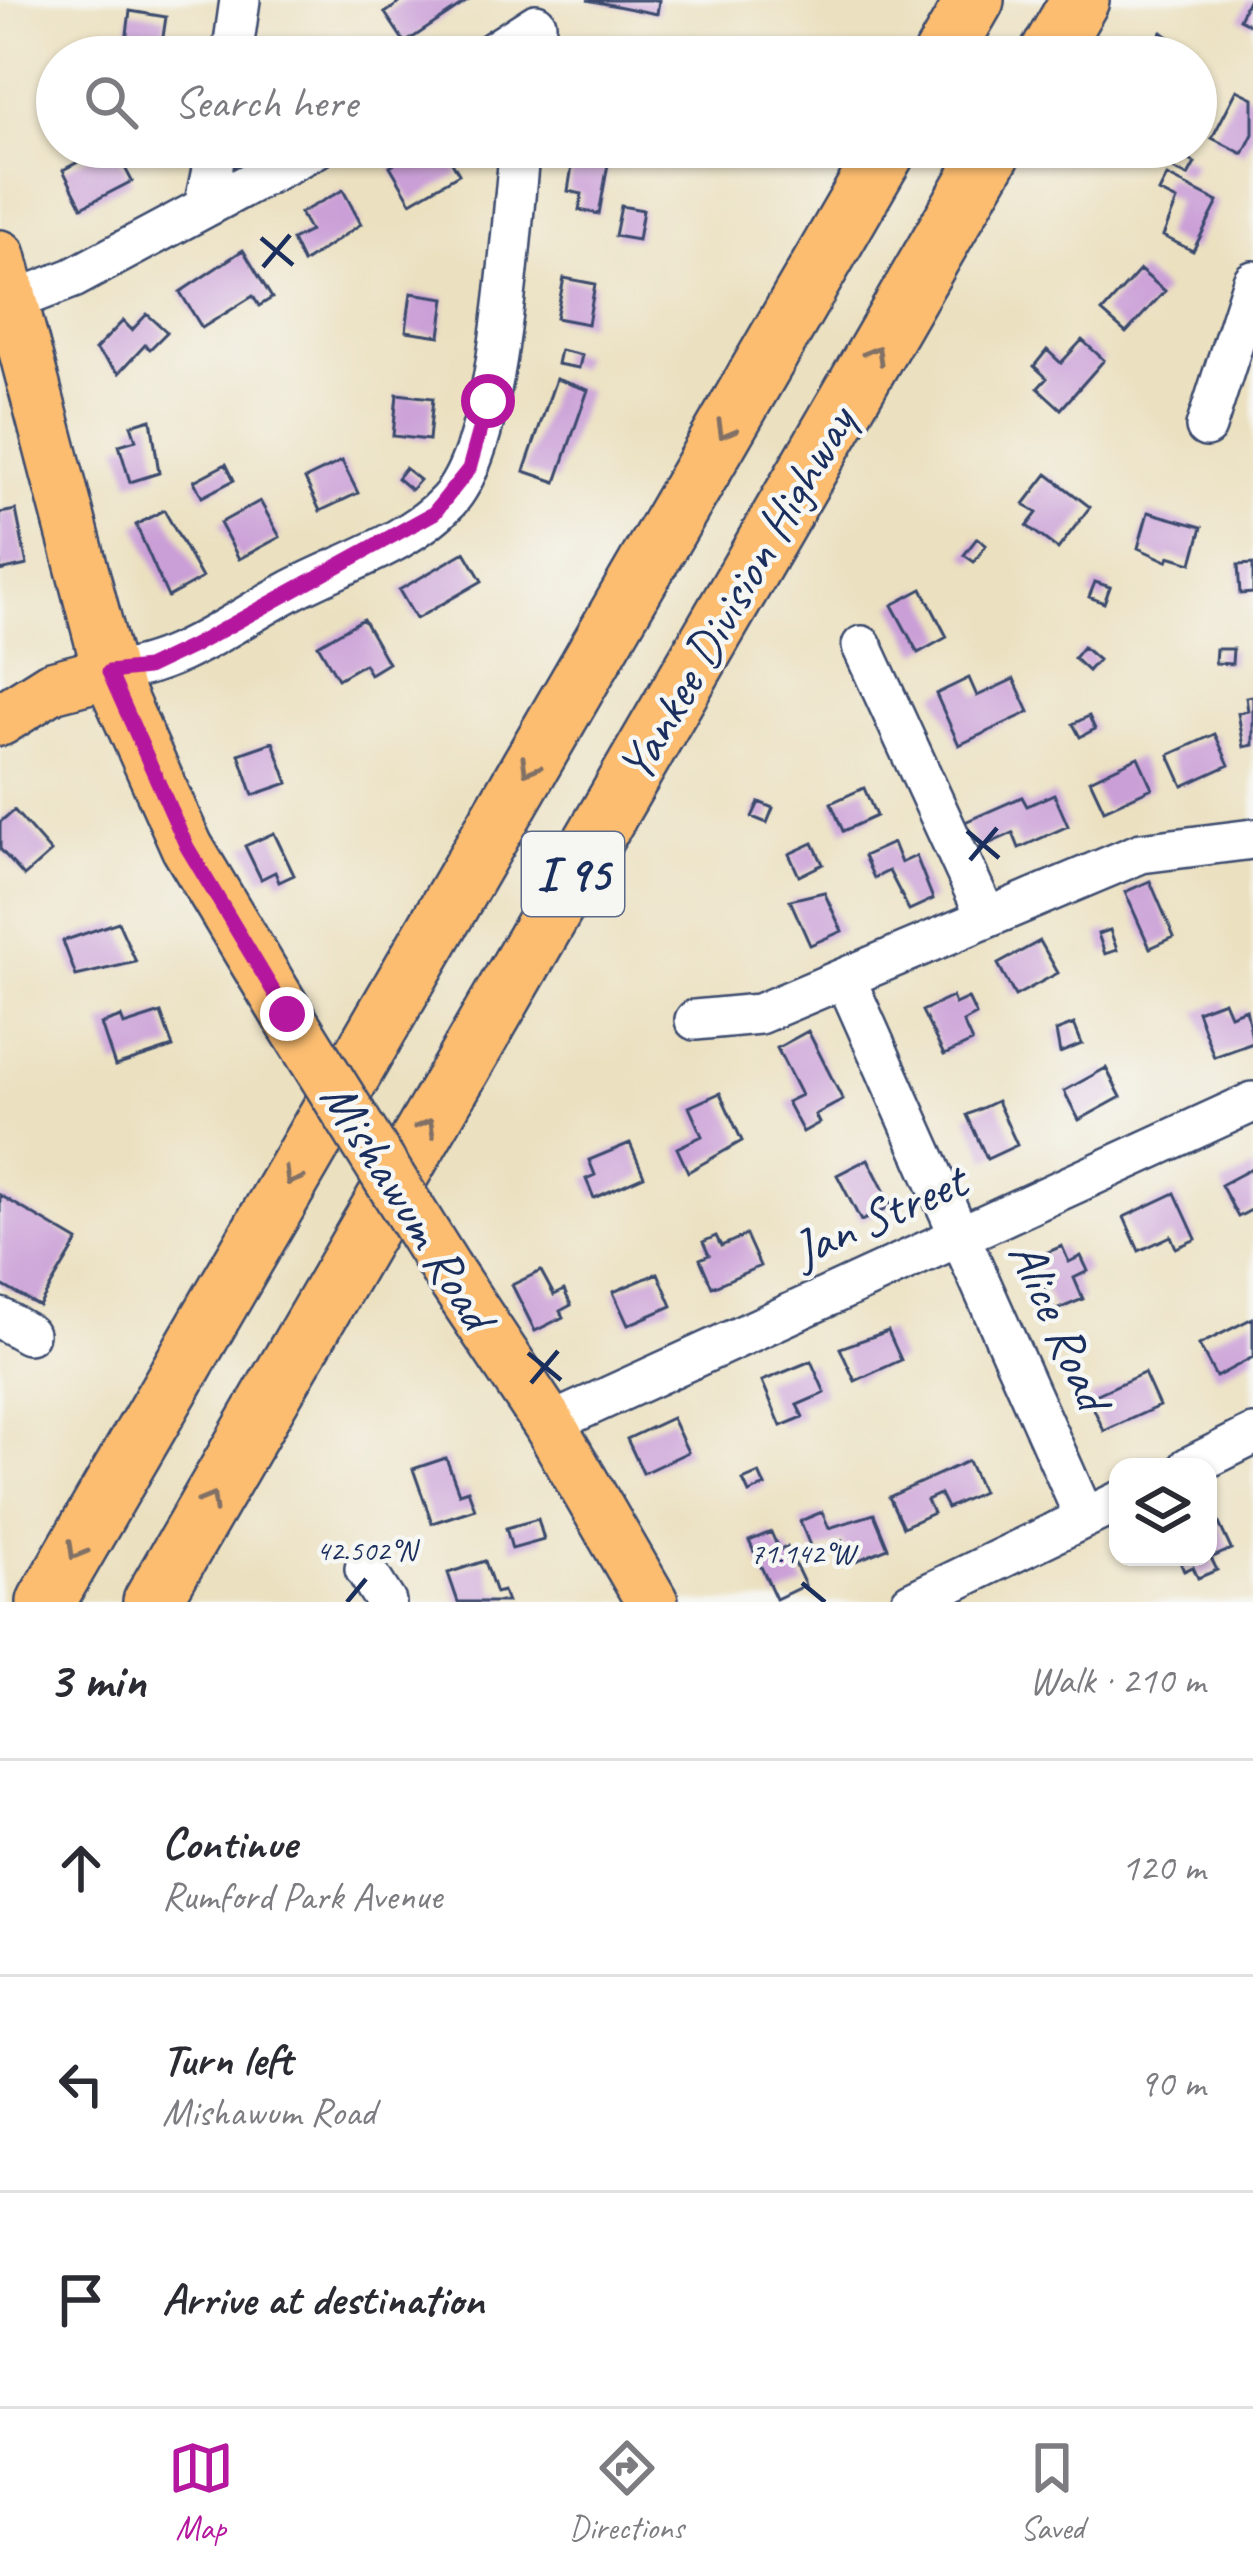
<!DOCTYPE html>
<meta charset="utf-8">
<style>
:root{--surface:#fff;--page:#f7f7f7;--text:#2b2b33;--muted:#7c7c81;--line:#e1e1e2;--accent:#b5179e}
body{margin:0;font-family:Caveat,sans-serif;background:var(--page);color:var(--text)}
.controls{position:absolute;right:36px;bottom:36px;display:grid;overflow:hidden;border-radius:24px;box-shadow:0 3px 9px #0004}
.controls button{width:108px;height:108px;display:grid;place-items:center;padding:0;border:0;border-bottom:3px solid var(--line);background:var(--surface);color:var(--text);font:60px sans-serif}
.stop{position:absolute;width:36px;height:36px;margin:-27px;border:9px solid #b5179e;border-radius:50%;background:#fff}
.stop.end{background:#b5179e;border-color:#fff;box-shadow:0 3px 12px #0008}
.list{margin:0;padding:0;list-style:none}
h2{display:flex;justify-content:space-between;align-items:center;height:156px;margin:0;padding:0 48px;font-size:51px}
h2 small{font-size:39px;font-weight:400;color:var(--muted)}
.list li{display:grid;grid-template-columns:78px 1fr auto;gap:36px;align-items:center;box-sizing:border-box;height:216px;padding:0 48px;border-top:3px solid var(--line)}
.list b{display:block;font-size:45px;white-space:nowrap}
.list p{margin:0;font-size:39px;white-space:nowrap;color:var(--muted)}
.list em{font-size:39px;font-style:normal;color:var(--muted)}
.icon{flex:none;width:66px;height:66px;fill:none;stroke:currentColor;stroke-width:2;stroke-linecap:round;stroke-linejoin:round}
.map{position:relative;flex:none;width:1253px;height:1602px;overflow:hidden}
.search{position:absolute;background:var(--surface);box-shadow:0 3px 9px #0004;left:36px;right:36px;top:36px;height:132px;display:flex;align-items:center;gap:30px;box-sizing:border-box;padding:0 42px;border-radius:66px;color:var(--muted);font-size:45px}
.sheet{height:804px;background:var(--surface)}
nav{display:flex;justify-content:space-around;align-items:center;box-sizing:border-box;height:168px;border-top:3px solid var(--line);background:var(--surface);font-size:33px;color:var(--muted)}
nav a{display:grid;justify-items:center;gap:6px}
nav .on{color:var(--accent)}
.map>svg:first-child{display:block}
</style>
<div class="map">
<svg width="1253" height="1602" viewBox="0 0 1253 1602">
<rect width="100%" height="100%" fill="#f6f6f2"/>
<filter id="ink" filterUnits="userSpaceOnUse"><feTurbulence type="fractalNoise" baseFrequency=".00833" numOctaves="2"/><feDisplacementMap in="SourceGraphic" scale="24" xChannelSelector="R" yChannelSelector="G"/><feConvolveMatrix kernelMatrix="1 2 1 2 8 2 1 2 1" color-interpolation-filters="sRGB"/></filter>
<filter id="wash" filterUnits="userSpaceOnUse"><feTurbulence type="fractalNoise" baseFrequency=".004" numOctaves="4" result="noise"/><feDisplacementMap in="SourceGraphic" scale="48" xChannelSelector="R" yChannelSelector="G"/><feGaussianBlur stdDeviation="2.7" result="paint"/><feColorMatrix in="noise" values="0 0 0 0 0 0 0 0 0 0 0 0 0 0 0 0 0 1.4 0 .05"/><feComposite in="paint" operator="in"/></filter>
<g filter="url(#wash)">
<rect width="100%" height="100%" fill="#ebe0bf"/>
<g id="blocks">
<path fill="#ca9fd7" d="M 404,0 L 469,0 L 405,43 L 385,13 Z
M 587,0 L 659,0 L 657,14 Z
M 1248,0 L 1253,1 L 1253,26 L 1239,19 Z
M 130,11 L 166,17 L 160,57 L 124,57 Z
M 1162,32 L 1174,41 L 1161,57 L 1149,48 Z
M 623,47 L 645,50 L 644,57 L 593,57 L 593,50 L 622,54 Z
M 1237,90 L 1253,98 L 1253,134 L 1243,154 L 1212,138 Z
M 107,147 L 114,147 L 132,181 L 82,207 L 63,170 Z
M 424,147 L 443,147 L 459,174 L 411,202 L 390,166 Z
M 575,147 L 610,153 L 599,214 L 579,210 L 582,194 L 568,191 Z
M 1180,155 L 1195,163 L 1188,176 L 1173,169 Z
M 1167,176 L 1218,202 L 1193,251 L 1163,236 L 1177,201 L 1159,192 Z
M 343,190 L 361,224 L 303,263 L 292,240 L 310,231 L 300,213 Z
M 621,206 L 643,210 L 638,240 L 615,236 Z
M 243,250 L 272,298 L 259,306 L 253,296 L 202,328 L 180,292 Z
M 1140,270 L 1165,291 L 1126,333 L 1102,312 Z
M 564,278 L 595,284 L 588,324 L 556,318 Z
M 411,293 L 445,298 L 440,336 L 406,331 Z
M 147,314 L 167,332 L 150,349 L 145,345 L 119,373 L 95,350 L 123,321 L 132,330 Z
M 1082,340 L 1104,360 L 1061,409 L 1038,388 L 1047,378 L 1034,366 L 1047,350 L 1061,363 Z
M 560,350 L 582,355 L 579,368 L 557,364 Z
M 556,379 L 588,390 L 556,482 L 524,471 Z
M 397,394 L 433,398 L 429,440 L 393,436 Z
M 151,419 L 159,473 L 130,482 L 119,445 L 136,440 L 131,425 Z
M 342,461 L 358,493 L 320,511 L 305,479 Z
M 226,464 L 234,480 L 202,497 L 194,481 Z
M 405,468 L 420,480 L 411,490 L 397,478 Z
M 1047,474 L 1090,507 L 1058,549 L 1027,526 L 1037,513 L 1024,504 Z
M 260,501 L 280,537 L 239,559 L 220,523 Z
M 16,510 L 27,565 L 0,571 L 0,513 Z
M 164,510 L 202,578 L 168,597 L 136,525 Z
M 1148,512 L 1202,527 L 1192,563 L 1169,556 L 1167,561 L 1138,548 Z
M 977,538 L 986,545 L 974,562 L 964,555 Z
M 465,552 L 482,581 L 416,619 L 399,590 Z
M 1253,564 L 1253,593 L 1240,594 L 1238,565 Z
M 1095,582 L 1110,587 L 1104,603 L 1089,597 Z
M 922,589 L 947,637 L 918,653 L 892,605 Z
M 363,619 L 388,663 L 370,674 L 364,664 L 338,679 L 318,645 Z
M 1083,647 L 1098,660 L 1088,671 L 1074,658 Z
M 1216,649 L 1233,649 L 1232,664 L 1215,663 Z
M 969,678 L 977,696 L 1014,679 L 1029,712 L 959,745 L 936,694 Z
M 1253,696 L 1253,745 L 1244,747 L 1238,713 L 1248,711 L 1246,697 Z
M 1089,716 L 1095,729 L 1080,737 L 1073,724 Z
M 1215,734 L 1229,765 L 1183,786 L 1169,755 Z
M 273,742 L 288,783 L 253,795 L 239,754 Z
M 1138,757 L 1152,788 L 1104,810 L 1090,780 Z
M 864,788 L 876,816 L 843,831 L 831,803 Z
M 1054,794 L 1068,826 L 1019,848 L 1013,833 L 977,849 L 965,822 L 1022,797 L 1027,806 Z
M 759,802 L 773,808 L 767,823 L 752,817 Z
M 14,810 L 51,852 L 24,876 L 0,849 L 0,822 Z
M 274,833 L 294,875 L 279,882 L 275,872 L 261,879 L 245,846 Z
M 813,843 L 823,864 L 799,876 L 789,854 Z
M 893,843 L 901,863 L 916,856 L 933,899 L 909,910 L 889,871 L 874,878 L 864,856 Z
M 1150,881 L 1174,937 L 1150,948 L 1125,892 Z
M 824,892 L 842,931 L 810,945 L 790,900 Z
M 118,922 L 136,962 L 76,976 L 63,941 Z
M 1110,930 L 1117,950 L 1105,954 L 1098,934 Z
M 1040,941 L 1058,973 L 1015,996 L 998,964 Z
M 952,997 L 955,1004 L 968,998 L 976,1015 L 963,1022 L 972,1042 L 944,1055 L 922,1011 Z
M 1224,1001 L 1230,1015 L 1246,1009 L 1253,1043 L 1214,1057 L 1197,1011 Z
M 161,1013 L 173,1047 L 115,1066 L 101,1024 L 121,1017 L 124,1025 Z
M 1074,1024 L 1082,1044 L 1060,1053 L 1056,1031 Z
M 808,1031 L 843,1100 L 815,1115 L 819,1123 L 803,1132 L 787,1102 L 801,1095 L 777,1048 Z
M 1106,1068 L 1121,1097 L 1079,1120 L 1064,1091 Z
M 720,1093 L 742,1141 L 688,1172 L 677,1148 L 702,1136 L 689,1107 Z
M 997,1101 L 1017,1145 L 987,1159 L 967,1115 Z
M 630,1143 L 644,1176 L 594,1198 L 586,1179 L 595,1175 L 589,1160 Z
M 868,1159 L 892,1206 L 861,1221 L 837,1175 Z
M 1253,1168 L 1253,1209 L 1238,1217 L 1221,1185 Z
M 1175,1193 L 1196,1239 L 1176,1248 L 1171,1236 L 1139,1251 L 1124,1217 Z
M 0,1195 L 78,1241 L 39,1306 L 0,1284 Z
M 746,1235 L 760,1266 L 712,1287 L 700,1259 L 709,1255 L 703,1242 L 716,1236 L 721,1246 Z
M 1062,1246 L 1069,1262 L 1081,1256 L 1088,1271 L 1074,1278 L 1083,1299 L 1054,1311 L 1039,1276 L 1034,1278 L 1030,1268 L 1035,1266 L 1032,1259 Z
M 541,1271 L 554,1295 L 564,1290 L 571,1305 L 560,1311 L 563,1317 L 535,1331 L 512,1285 Z
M 658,1273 L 672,1306 L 628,1325 L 613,1292 Z
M 1253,1318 L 1253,1357 L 1216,1377 L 1199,1345 Z
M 888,1331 L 901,1360 L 855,1381 L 840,1348 Z
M 811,1361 L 825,1393 L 797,1405 L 803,1417 L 781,1426 L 762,1381 Z
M 1144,1373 L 1159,1406 L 1104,1431 L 1089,1398 Z
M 672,1418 L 688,1452 L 643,1473 L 627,1439 Z
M 446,1458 L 459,1493 L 468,1490 L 475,1509 L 432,1523 L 413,1469 Z
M 968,1461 L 982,1492 L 947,1508 L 940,1494 L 927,1500 L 933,1513 L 903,1527 L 889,1497 Z
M 759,1473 L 765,1486 L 749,1493 L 743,1480 Z
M 822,1512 L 829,1528 L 874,1514 L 888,1548 L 851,1563 L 842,1541 L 813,1553 L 800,1521 Z
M 1216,1517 L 1231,1549 L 1211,1558 L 1217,1570 L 1198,1578 L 1193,1567 L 1184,1571 L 1178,1557 L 1208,1557 L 1208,1520 Z
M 538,1519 L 544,1540 L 512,1549 L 506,1528 Z
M 771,1532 L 779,1550 L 787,1547 L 805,1585 L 776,1599 L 749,1541 Z
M 485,1561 L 496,1593 L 503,1591 L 507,1602 L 458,1602 L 448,1573 Z"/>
</g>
</g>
<g filter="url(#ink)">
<use href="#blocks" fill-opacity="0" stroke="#3a4a6d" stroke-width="3"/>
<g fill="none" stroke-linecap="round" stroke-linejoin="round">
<g stroke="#3a4a6d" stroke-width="44">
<path id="minor" d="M 232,57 L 240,0
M 485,57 L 536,24
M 205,202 L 217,147
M 13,301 L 73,278 L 318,147
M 1206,427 L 1253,281
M 862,646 L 987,918
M 109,672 C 176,667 232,622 290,591 C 340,564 409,544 448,501 C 502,443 510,230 520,147
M 846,980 L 1085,1518
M 695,1020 L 759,1014 L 1141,853 L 1253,839
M 0,1318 L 28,1334
M 549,1424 L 1253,1102
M 1189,1467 L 1253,1435
M 365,1569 L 386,1602
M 911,1602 L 1118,1502"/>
</g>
<g stroke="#3a4a6d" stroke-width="56">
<path id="major" d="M 0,256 L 109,672 L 187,847 L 287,1014
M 0,720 L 52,687 L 109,672
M 446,1269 L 549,1424 L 652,1602"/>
</g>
<g stroke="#3a4a6d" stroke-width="62">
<path id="highway" d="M 942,57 L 975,0
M 1047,57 L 1080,0
M 46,1602 L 889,147
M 152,1602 L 995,147"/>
</g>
<use href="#minor" stroke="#fff" stroke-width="39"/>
<use href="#major" stroke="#fcbd6f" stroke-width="51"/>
<use href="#highway" stroke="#fcbd6f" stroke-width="57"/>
<g stroke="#3a4a6d" stroke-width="56" stroke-linecap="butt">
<path id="major-bridge" d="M 287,1014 L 446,1269"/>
</g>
<use href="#major-bridge" stroke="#fcbd6f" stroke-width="51"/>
</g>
<defs><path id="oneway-chevron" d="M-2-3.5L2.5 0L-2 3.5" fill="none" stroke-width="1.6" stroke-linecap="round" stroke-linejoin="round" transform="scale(3)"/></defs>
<g stroke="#806f66">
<use href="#oneway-chevron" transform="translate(875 354) rotate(-60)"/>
<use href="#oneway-chevron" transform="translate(725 430) rotate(120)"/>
<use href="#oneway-chevron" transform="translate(529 767) rotate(120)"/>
<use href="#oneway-chevron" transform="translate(427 1127) rotate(-60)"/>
<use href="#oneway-chevron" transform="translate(292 1177) rotate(120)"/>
<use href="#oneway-chevron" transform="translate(210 1501) rotate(-60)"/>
<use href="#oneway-chevron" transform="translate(76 1551) rotate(120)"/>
</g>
</g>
<g fill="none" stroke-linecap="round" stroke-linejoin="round" filter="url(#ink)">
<path stroke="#b5179e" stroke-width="15" d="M 287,1014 L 187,847 L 109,672 L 147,668 L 191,647 L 434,513 L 469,469 L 488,401"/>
</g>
<path fill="none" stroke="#1b2f5e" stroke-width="4.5" d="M 261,238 L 293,265M 263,267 L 290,235M 967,831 L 999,858M 970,860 L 997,828M 528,1353 L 561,1380M 531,1383 L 558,1351M 802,1583 L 825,1602M 347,1602 L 366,1579"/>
<g text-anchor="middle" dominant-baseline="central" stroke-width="9" stroke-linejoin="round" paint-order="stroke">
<rect fill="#f6f6f2" stroke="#5d6b8a" stroke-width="3" x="522" y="832" width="102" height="84" rx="9"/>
<g font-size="48" font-weight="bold" fill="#1b2f5e">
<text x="573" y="874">I 95</text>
</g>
<g font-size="51" fill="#1b2f5e" stroke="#f6f6f2">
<text transform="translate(736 594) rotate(-60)">Yankee Division Highway</text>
<text transform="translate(408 1205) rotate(58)">Mishawum Road</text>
<text transform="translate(879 1215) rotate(-24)">Jan Street</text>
<text transform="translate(1060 1325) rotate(66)">Alice Road</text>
</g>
</g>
<g font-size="30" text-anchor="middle" fill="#1b2f5e" stroke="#f6f6f2" stroke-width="9" stroke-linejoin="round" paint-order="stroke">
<text x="366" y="1560">42.502°N</text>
<text x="802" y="1563">71.142°W</text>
</g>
</svg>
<div class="controls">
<button><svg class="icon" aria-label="layers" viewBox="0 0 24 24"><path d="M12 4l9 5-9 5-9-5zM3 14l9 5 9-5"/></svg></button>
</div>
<div class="stop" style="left:488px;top:401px"></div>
<div class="stop end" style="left:287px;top:1014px"></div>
<div class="search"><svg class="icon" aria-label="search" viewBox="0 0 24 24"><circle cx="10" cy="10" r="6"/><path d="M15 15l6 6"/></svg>Search here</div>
</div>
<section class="sheet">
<h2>3 min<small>Walk · 210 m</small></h2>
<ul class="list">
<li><svg class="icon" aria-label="ahead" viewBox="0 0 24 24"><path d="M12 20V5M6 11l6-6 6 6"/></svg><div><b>Continue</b><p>Rumford Park Avenue</p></div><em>120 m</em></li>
<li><svg class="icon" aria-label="left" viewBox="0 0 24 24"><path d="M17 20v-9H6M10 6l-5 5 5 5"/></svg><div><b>Turn left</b><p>Mishawum Road</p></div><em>90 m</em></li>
<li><svg class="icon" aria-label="arrive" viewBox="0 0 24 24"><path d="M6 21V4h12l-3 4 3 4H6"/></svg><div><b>Arrive at destination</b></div></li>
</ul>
</section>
<nav>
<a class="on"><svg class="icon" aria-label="map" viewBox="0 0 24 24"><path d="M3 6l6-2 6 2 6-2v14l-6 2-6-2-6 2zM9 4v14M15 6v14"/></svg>Map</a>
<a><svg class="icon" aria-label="directions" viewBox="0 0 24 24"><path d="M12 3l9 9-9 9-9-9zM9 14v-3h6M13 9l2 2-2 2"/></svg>Directions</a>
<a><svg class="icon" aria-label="saved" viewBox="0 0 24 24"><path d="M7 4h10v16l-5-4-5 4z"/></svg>Saved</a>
</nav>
